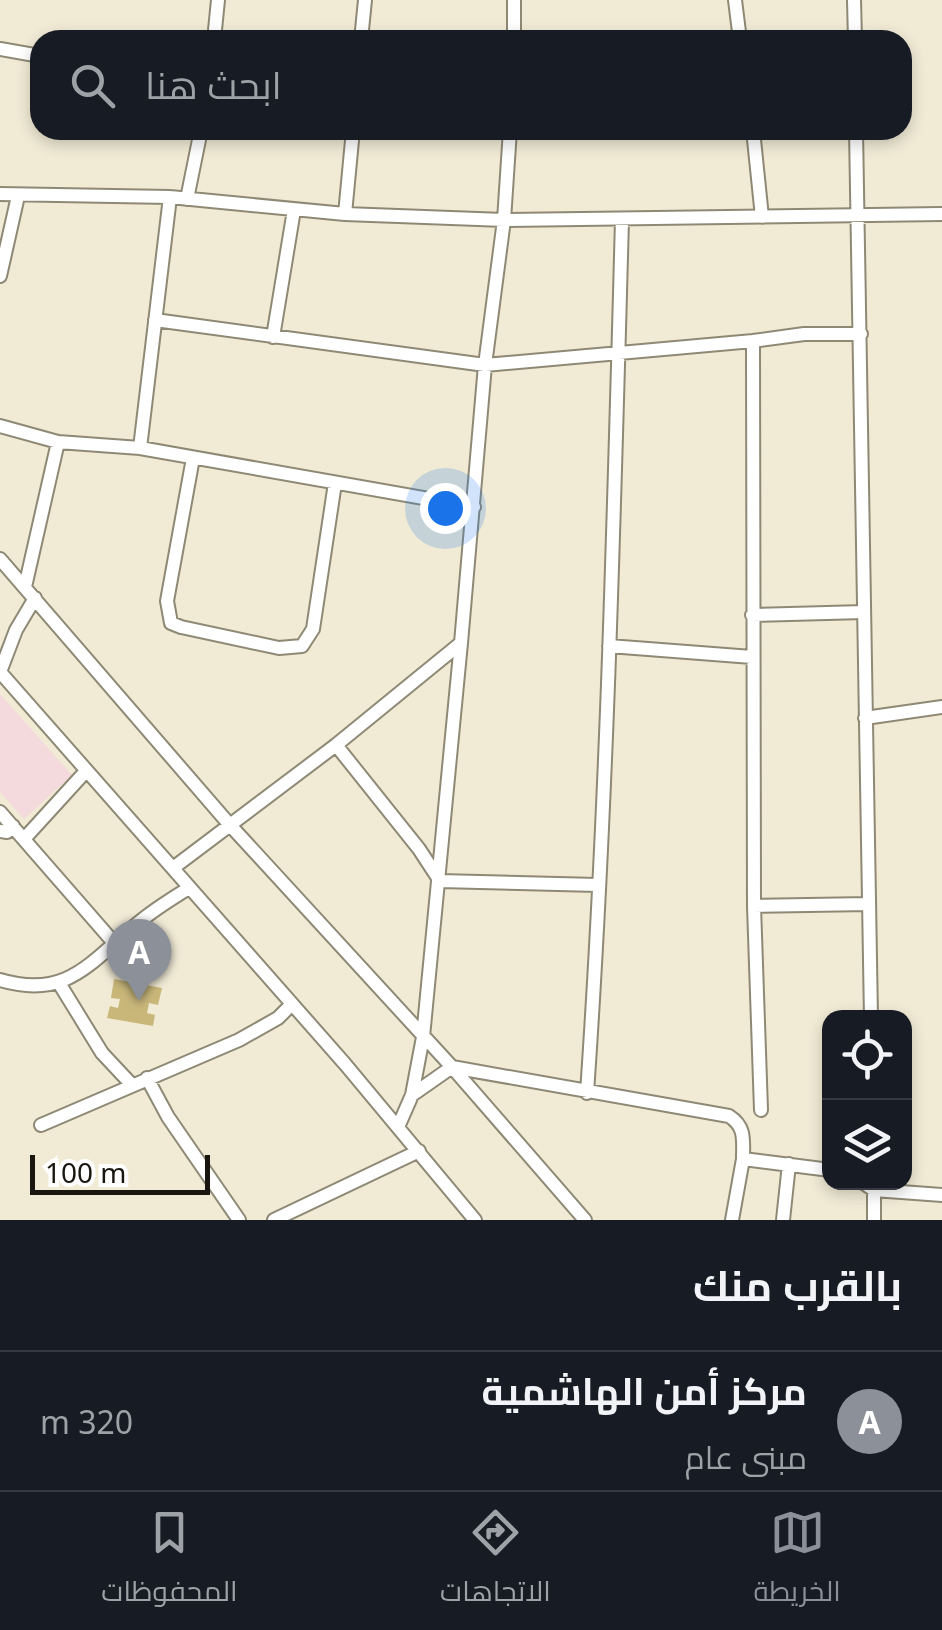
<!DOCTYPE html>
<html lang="ar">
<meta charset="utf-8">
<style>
:root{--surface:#171b24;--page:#242831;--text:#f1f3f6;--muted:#9ea1a6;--line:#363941;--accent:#8c9099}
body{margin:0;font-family:"Noto Sans",Cairo,sans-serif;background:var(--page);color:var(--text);direction:rtl}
.controls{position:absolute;right:30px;bottom:30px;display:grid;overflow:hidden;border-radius:20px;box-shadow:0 5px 15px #0003}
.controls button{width:90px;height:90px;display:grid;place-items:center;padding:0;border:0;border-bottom:2px solid var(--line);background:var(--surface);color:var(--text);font:50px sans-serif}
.scale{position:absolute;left:30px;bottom:25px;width:180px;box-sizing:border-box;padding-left:10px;border:5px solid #18160f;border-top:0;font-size:28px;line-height:35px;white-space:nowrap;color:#18160f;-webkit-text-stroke:8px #fff;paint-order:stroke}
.you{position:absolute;left:445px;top:508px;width:35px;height:35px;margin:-25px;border:8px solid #fff;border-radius:50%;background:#1a73e8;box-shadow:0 0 0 15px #1a73e833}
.badge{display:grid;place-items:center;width:65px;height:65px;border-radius:50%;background:var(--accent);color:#fff;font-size:32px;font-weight:700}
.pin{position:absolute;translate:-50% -82px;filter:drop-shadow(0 2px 5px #0008)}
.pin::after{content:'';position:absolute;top:52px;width:35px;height:30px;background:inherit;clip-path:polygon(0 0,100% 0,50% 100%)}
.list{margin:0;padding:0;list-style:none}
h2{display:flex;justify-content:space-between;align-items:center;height:130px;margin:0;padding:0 40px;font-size:42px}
h2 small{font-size:32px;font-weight:400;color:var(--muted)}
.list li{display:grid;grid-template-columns:65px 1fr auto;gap:30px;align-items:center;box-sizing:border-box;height:140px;padding:0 40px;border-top:2px solid var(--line)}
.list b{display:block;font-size:38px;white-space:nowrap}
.list p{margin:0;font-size:32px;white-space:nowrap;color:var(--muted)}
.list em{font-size:32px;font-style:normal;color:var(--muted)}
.icon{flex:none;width:55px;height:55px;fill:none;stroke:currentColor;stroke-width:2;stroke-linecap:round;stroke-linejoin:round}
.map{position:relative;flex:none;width:942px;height:1220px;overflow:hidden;direction:ltr}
.search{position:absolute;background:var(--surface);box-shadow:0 5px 15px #0003;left:30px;right:30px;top:30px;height:110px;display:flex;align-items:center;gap:25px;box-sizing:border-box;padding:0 35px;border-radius:30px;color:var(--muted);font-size:38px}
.sheet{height:270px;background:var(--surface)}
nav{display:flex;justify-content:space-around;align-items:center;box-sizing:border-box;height:140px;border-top:2px solid var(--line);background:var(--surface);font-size:28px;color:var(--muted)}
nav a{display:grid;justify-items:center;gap:5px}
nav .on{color:var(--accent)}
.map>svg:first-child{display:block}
</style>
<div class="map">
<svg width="942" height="1220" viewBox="0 0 942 1220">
<rect width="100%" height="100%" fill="#f1ebd6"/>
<path fill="#f4dadd" d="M 0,694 L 72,775 L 24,819 L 0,792 Z"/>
<path fill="#c9b77a" d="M 114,979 L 162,988 L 158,1005 L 149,1003 L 147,1013 L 155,1015 L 153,1026 L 107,1018 L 110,1006 L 118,1008 L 120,999 L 111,998 Z"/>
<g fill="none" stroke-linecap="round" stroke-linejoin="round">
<g stroke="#8e8975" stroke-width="16">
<path id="street" d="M 514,0 L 514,40
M 735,0 L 740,40
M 854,0 L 855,40
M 214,40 L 218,0
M 361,40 L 365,0
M 0,49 L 40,56
M 753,130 L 762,217
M 856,130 L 871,1018
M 0,194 L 170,197 L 345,214 L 504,220 L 942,214
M 187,199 L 201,130
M 345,214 L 353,130
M 0,276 L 18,196
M 155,320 L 485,365 L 753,341 L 754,906 L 869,904
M 273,337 L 294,210
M 753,341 L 804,334 L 861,334
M 0,426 L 58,442 L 140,448 L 474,507
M 140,448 L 170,197
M 193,458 L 167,601 L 171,623 L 181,627 L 279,648 L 302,646 L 313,629 L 335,483
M 0,559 L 229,824 L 452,1067 L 585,1220
M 25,587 L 58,442
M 752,615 L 864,612
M 609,646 L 752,657
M 0,672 L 345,1064 L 475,1220
M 0,672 L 16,630 L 35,598
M 865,718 L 942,707
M 336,745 L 419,849 L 440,881 L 598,885
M 0,812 L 115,944
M 0,831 L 7,832 L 13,826
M 24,839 L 86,771
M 173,868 L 336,745 L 461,643 L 485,365 L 504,220 L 510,130
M 754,906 L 761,1110
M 0,980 C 67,1000 90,962 137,924 C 153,910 171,899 189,888
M 59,983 L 102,1053 L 132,1085
M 147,1078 L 168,1117 L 239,1220
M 587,1093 C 607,802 614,511 622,220
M 412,1095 L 452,1067 L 729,1116 C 746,1127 743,1140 743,1159 L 830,1170
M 41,1125 L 239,1040 L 278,1018 L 291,1005
M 398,1127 L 412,1095 L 423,1037 L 461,643
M 862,1182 L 874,1190 L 942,1195
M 274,1220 L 419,1151
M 732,1220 L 743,1159
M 783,1220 L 789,1164
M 874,1220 L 874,1183"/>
</g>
<use href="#street" stroke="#fff" stroke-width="12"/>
</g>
</svg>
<div class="controls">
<button><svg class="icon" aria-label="locate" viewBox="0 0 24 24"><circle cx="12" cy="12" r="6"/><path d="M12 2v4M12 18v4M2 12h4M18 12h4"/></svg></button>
<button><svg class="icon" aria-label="layers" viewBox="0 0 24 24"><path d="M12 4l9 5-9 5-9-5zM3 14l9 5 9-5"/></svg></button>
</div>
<div class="scale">100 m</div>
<div class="you"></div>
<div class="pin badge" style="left:139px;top:1001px">A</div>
<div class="search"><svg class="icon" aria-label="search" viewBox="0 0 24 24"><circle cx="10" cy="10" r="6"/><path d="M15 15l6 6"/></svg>ابحث هنا</div>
</div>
<section class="sheet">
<h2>بالقرب منك<small></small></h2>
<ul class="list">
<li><span class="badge">A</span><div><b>مركز أمن الهاشمية</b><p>مبنى عام</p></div><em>320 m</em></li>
</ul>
</section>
<nav>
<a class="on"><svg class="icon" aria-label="map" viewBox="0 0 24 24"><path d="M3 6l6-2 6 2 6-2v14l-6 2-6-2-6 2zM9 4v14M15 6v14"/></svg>الخريطة</a>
<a><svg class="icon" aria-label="directions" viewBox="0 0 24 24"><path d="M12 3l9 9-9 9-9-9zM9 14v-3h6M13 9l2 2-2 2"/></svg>الاتجاهات</a>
<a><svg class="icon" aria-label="saved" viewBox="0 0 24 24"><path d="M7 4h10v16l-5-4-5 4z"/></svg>المحفوظات</a>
</nav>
